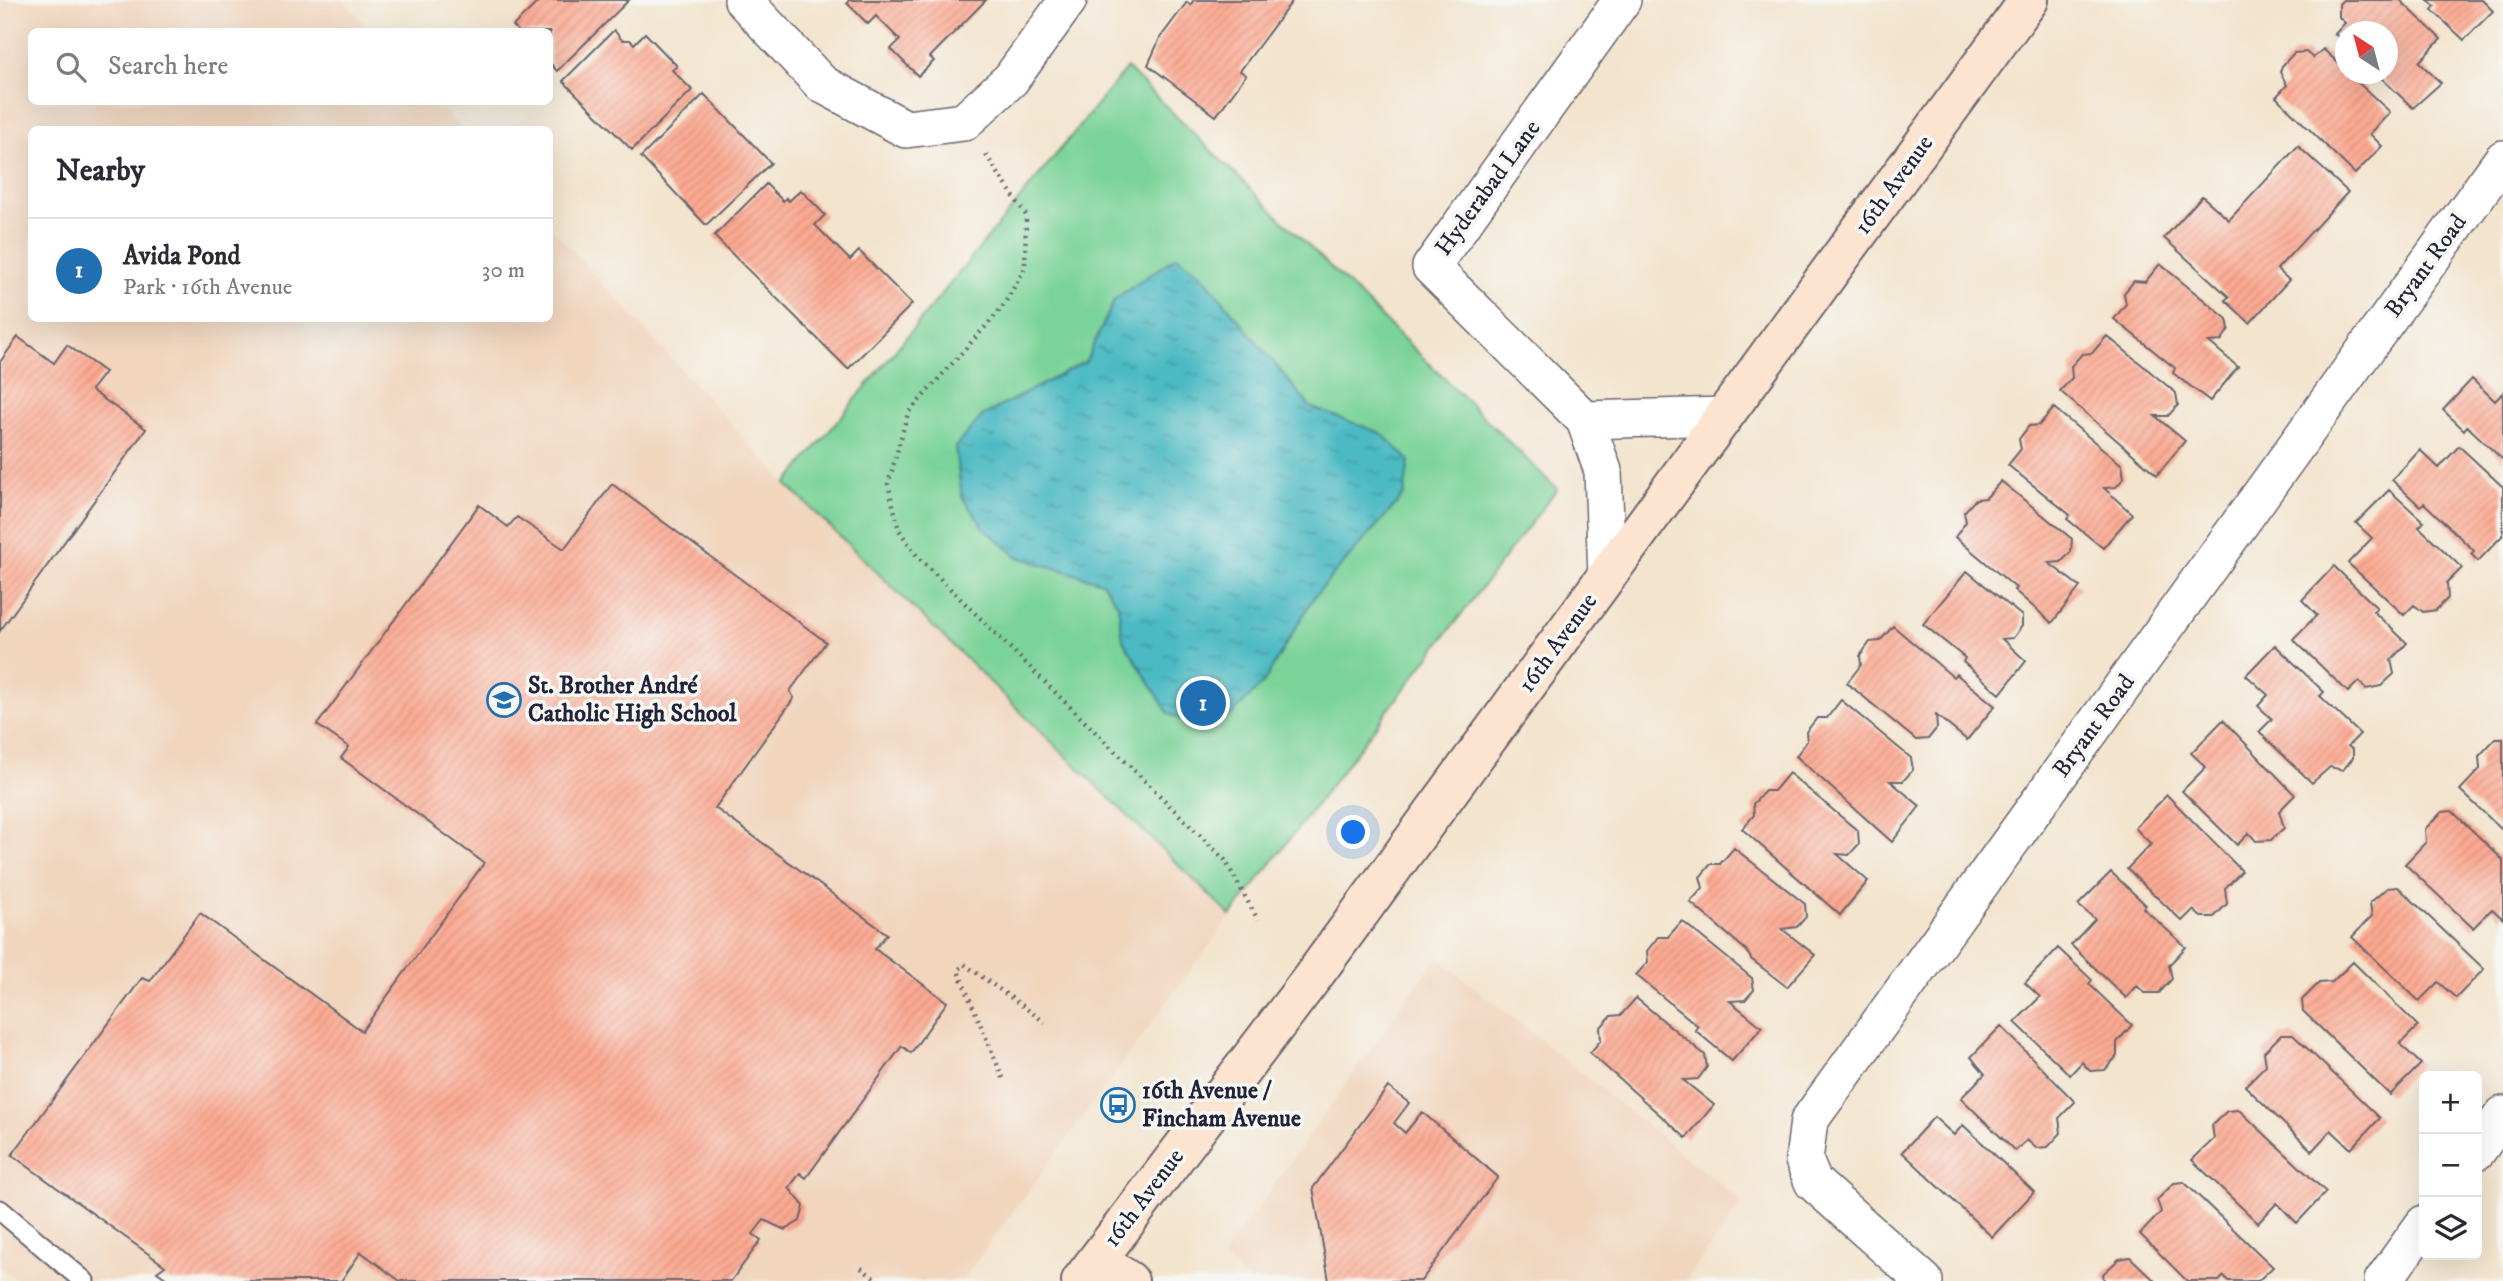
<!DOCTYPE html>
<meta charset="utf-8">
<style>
:root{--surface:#fff;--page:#f2f2f3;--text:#2b2b33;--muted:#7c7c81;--line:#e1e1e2;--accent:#1f6fb2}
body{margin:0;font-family:"IM FELL DW Pica",serif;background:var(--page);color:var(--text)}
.controls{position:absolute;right:21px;bottom:21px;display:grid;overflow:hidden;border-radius:10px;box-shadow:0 7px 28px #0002}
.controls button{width:63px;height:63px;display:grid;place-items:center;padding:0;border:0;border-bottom:2px solid var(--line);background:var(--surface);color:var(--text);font:35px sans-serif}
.compass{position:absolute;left:2335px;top:21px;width:63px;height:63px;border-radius:50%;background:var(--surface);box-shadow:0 7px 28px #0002;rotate:324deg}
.you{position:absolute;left:1354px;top:833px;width:24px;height:24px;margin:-18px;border:5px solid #fff;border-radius:50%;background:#1a73e8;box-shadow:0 0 0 10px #1a73e833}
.badge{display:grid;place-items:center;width:46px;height:46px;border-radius:50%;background:var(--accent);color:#fff;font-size:23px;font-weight:700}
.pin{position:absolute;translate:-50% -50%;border:4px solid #fff;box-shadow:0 2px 7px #0006}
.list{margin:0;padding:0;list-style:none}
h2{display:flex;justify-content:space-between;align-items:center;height:91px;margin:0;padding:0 28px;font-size:30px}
h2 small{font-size:23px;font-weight:400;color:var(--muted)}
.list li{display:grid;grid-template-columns:46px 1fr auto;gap:21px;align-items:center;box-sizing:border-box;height:105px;padding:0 28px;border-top:2px solid var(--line)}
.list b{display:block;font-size:26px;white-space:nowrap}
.list p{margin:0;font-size:23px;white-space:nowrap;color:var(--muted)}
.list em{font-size:23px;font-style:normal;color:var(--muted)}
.icon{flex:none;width:38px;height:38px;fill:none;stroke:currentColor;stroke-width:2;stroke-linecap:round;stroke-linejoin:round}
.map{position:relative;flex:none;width:2503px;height:1281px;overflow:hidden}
.search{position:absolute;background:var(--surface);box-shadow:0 7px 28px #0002;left:28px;top:28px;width:525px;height:77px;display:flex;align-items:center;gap:18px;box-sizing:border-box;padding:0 24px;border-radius:10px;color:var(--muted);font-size:26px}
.panel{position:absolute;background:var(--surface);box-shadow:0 7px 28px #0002;left:28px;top:126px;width:525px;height:196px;border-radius:10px}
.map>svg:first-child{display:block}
</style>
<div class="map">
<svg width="2503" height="1281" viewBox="0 0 2503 1281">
<defs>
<pattern id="water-ripples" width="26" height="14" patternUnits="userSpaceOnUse" patternTransform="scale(1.75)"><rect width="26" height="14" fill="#4cbac3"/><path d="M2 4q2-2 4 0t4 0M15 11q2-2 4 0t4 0" fill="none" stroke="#3f97a0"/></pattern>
<pattern id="building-hatch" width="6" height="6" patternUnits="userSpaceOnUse" patternTransform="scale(1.75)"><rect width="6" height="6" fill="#fca991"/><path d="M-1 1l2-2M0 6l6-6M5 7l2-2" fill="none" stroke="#d8917e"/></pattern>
</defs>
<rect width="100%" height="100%" fill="#f6f6f2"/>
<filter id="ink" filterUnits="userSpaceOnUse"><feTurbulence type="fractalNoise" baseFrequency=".0143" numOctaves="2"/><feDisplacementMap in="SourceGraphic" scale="14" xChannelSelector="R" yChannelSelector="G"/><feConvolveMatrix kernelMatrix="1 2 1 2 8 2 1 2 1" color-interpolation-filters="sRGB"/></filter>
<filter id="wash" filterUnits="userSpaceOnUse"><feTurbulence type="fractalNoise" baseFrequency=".00686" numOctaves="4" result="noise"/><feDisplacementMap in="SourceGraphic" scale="28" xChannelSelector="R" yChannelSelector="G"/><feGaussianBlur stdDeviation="1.57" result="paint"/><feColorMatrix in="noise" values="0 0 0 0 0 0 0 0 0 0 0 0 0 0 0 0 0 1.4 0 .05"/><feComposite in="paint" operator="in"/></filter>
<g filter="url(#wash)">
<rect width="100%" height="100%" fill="#f3e4ce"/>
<path fill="#f1d5bd" d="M 0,0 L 343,0 L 371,31 L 32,32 L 32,102 L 436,102 L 461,129 L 32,130 L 32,318 L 550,318 L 550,226 L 786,484 L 1231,916 L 962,1281 L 17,1281 L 0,1267 Z
M 1437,957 L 1743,1203 L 1685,1281 L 1249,1281 L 1222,1257 Z"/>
<path fill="#7ad398" stroke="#4e7a6a" stroke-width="2" d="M 1127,68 L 1557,489 L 1231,916 L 786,484 Z"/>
<path fill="url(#water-ripples)" stroke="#376e7f" stroke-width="2" d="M 1177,256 L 1202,275 L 1310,407 L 1381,433 L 1409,460 L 1404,495 L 1314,597 L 1264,682 L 1233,714 L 1201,728 L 1169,714 L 1123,640 L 1118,605 L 1102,582 L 1018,557 L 985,529 L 962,497 L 955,447 L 982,416 L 1086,361 L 1115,299 Z"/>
<g id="blocks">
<path fill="url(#building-hatch)" d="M 540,0 L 629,0 L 557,71 L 550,63 L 550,32 L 519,32 L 513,26 Z
M 849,0 L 986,0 L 930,57 L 934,61 L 918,76 L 891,49 L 900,40 L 876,16 L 868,24 L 847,3 Z
M 1194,0 L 1293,0 L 1240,71 L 1246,75 L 1216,116 L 1148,65 L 1160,38 L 1187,2 L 1190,5 Z
M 2343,0 L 2400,0 L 2441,39 L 2419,62 L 2441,83 L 2413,108 L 2377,74 L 2388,74 L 2388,32 L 2346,32 L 2346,44 L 2335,34 L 2345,23 L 2339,17 L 2339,4 Z
M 2428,0 L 2482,0 L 2493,11 L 2464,40 L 2432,10 L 2435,6 Z
M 614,30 L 622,40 L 630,40 L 634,44 L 645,33 L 677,66 L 672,70 L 692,90 L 632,150 L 563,81 Z
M 2323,49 L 2346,70 L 2346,74 L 2349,74 L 2390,112 L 2370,134 L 2382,146 L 2355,174 L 2276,97 L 2287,85 L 2280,72 L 2282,66 L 2294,53 L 2306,52 L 2313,58 Z
M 704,94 L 771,163 L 706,225 L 641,157 Z
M 2298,146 L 2348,192 L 2277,269 L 2289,280 L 2250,323 L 2225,300 L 2229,297 L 2164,238 L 2202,196 L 2229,220 Z
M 766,184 L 783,201 L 786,198 L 789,201 L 801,190 L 825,215 L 815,225 L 850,260 L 859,251 L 912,304 L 848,369 L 714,236 Z
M 2160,264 L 2227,319 L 2229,329 L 2221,341 L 2209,342 L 2238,367 L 2210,401 L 2173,373 L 2175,368 L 2114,319 L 2126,304 L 2124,293 L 2134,281 L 2145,282 Z
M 2107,336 L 2176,393 L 2178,405 L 2168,416 L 2155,416 L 2185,441 L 2157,475 L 2060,391 L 2072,378 L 2071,366 L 2082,354 L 2092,353 Z
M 18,337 L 54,363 L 67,345 L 105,372 L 91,390 L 146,429 L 0,631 L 0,362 Z
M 2472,379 L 2495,401 L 2503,393 L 2503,460 L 2467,426 L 2464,430 L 2443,410 Z
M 2054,408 L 2122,465 L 2124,478 L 2116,487 L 2104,488 L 2132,514 L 2103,548 L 2067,519 L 2070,515 L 2008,465 L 2021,449 L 2019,439 L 2029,426 L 2039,425 Z
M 2459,446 L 2503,487 L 2503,535 L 2478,561 L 2471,554 L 2474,551 L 2424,503 L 2420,506 L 2392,480 L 2420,450 L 2439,468 Z
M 2001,481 L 2072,539 L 2071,552 L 2061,562 L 2049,563 L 2080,587 L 2052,623 L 2014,590 L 2016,588 L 1955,537 L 1966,522 L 1964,512 L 1976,499 L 1986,498 Z
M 612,484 L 826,642 L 790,691 L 794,698 L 715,808 L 887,934 L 875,949 L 947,1002 L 911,1053 L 902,1046 L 806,1178 L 800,1173 L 789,1188 L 804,1206 L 800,1221 L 785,1230 L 764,1220 L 753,1234 L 761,1240 L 731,1281 L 400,1281 L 361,1252 L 341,1281 L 170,1281 L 157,1272 L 165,1266 L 12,1155 L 142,978 L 150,981 L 200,913 L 362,1031 L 484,863 L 341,758 L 349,747 L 317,725 L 479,505 L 508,527 L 517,517 L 564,549 Z
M 2389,490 L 2424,522 L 2419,527 L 2462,568 L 2447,583 L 2448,598 L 2436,610 L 2423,612 L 2414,605 L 2404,615 L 2348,563 L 2372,538 L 2356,523 Z
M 2334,566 L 2377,608 L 2373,611 L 2407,643 L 2391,660 L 2394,674 L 2381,686 L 2366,689 L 2359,681 L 2348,692 L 2293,639 L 2317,615 L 2302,600 Z
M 1967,571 L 2022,616 L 2022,626 L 2013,638 L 2002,639 L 2026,661 L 2000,694 L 1963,662 L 1965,658 L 1923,624 Z
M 1893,626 L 1953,677 L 1956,674 L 1995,706 L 1967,740 L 1936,715 L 1937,728 L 1928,739 L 1916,740 L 1847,683 L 1861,665 L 1860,656 L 1870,642 L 1880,641 Z
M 2275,645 L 2324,692 L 2320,696 L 2360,734 L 2348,746 L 2353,750 L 2353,758 L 2343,770 L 2330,767 L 2312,783 L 2259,732 L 2272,719 L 2258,706 L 2268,695 L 2246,675 Z
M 1841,700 L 1911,758 L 1913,770 L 1903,781 L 1890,781 L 1920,806 L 1892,842 L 1796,756 L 1807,741 L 1806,732 L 1817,718 L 1827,718 Z
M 2223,720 L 2295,795 L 2279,811 L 2284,828 L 2271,840 L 2256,841 L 2249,833 L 2237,845 L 2182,791 L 2206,767 L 2191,753 Z
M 2495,739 L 2503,739 L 2503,831 L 2460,790 L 2480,769 L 2479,756 Z
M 1789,773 L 1858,831 L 1859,844 L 1849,855 L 1837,854 L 1868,881 L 1840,915 L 1742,829 L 1754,815 L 1753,804 L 1765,791 L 1774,791 Z
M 2167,795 L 2242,871 L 2225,888 L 2227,904 L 2214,917 L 2201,917 L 2193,910 L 2182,921 L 2127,869 L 2151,844 L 2135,828 Z
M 2452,811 L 2503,860 L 2503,919 L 2492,909 L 2473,928 L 2405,864 L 2426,842 L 2425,829 L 2442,812 Z
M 1734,848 L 1805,904 L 1806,917 L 1797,927 L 1782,929 L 1815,955 L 1787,987 L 1751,959 L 1747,951 L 1690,902 L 1703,888 L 1700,877 L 1711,864 L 1720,864 Z
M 2111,872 L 2146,905 L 2143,908 L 2186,947 L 2169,965 L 2172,979 L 2159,993 L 2145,993 L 2137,986 L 2126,998 L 2071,945 L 2095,919 L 2078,905 Z
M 2398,887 L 2484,969 L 2456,998 L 2438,982 L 2419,1001 L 2352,937 L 2372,916 L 2370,903 L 2387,888 Z
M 1682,921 L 1752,978 L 1754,990 L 1745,1000 L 1730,1001 L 1762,1027 L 1732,1061 L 1695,1030 L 1698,1026 L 1636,975 L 1648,962 L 1647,951 L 1658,937 L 1668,937 Z
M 2058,948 L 2092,980 L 2089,984 L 2132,1025 L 2117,1042 L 2117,1056 L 2105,1070 L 2090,1071 L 2082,1062 L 2070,1075 L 2015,1022 L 2040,997 L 2025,983 Z
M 2353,962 L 2418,1026 L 2400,1044 L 2421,1064 L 2390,1095 L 2303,1011 L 2302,1000 L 2319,983 L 2332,982 Z
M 1636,998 L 1705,1055 L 1707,1067 L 1698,1079 L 1683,1080 L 1714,1105 L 1686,1138 L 1590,1053 L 1601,1040 L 1600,1028 L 1611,1016 L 1621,1015 Z
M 2001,1026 L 2075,1102 L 2059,1118 L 2061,1133 L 2048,1147 L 2036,1148 L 2027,1140 L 2015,1151 L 1961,1098 L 1985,1074 L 1971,1057 Z
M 2281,1035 L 2293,1035 L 2380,1118 L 2351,1149 L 2331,1130 L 2312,1151 L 2245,1086 L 2266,1065 L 2264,1052 Z
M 1388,1087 L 1409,1103 L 1394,1123 L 1405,1133 L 1422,1112 L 1498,1177 L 1421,1281 L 1329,1281 L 1313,1188 Z
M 2239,1110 L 2326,1192 L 2297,1223 L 2277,1203 L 2258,1223 L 2192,1160 L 2214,1139 L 2212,1125 L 2227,1111 Z
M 1934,1117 L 1954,1135 L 1963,1125 L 2034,1192 L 1992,1237 L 1902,1152 Z
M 2184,1182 L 2273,1267 L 2258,1281 L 2228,1281 L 2224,1276 L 2219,1281 L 2187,1281 L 2140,1234 L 2161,1212 L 2157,1200 L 2174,1183 Z
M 2130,1257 L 2155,1281 L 2104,1281 L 2103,1274 L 2119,1259 Z"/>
</g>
</g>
<g filter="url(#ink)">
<use href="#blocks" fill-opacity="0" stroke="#6b666e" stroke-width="2"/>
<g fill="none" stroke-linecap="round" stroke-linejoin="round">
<g stroke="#6b666e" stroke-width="23">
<path id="lane" d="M 0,1210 L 84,1281"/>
</g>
<g stroke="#6b666e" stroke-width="40">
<path id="street" d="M 743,0 L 822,84 L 906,129 L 964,122 L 1011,79 L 1068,0
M 1585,420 L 1724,416
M 1607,576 L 1603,471 L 1585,420 L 1431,267 L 1622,0
M 2477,1151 L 2503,1115
M 1924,1281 L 1813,1182 L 1804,1160 L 1809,1121 L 2503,159
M 2383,1281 L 2424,1224"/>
</g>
<g stroke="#6b666e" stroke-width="42">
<path id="secondary" d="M 1097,1260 L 1129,1281
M 1081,1281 L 1312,978 L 2029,0"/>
</g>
<path stroke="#6b666e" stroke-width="4.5" stroke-dasharray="2 5" stroke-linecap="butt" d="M 986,155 L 1026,215 L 1025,268 L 1002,308 L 908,413 L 888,484 L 899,530 L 917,556 L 1225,860 L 1258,920
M 1003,1078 L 958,971 L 964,964 L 1045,1022
M 861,1268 L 878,1281"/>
<use href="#lane" stroke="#fff" stroke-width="19"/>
<use href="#street" stroke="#fff" stroke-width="37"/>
<use href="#secondary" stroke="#fde4d1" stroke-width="38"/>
</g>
</g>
<defs>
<g id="school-ring" transform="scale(1.75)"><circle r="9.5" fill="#f6f6f2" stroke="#1f6fb2" stroke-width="1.5"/><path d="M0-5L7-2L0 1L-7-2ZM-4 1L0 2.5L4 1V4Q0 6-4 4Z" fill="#1f6fb2"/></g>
<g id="bus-ring" transform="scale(1.75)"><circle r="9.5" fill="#f6f6f2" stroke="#1f6fb2" stroke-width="1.5"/><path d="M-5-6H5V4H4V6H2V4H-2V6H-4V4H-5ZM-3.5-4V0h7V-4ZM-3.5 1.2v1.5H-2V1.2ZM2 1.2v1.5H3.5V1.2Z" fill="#1f6fb2"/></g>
</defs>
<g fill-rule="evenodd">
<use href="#school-ring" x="504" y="700"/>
<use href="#bus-ring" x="1118" y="1105"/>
</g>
<g text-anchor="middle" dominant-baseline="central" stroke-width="7" stroke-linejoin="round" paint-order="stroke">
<g font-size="24" fill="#22223b" stroke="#f6f6f2">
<text transform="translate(1894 185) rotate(-54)">16th Avenue</text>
<text transform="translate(1488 188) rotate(-54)">Hyderabad Lane</text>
<text transform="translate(2426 266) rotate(-54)">Bryant Road</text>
<text transform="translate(1558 643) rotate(-54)">16th Avenue</text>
<text transform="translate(2094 726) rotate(-54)">Bryant Road</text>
<text transform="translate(1144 1198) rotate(-53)">16th Avenue</text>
</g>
<g font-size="24" font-weight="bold" fill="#22223b" stroke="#f6f6f2" text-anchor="start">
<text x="528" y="686">St. Brother André<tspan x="528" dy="28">Catholic High School</tspan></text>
<text x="1142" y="1091">16th Avenue /<tspan x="1142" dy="28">Fincham Avenue</tspan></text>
</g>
</g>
</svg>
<div class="controls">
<button>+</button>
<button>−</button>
<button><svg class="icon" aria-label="layers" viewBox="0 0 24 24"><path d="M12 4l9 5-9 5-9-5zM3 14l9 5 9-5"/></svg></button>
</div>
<svg class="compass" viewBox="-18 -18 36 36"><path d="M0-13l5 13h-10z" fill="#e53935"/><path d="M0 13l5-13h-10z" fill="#7c7c81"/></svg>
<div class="you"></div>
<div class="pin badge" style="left:1203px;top:703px">1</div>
<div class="search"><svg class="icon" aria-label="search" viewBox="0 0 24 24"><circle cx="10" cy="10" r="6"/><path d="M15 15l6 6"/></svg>Search here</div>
<section class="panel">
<h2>Nearby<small></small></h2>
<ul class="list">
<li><span class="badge">1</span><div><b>Avida Pond</b><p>Park · 16th Avenue</p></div><em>30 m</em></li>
</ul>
</section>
</div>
